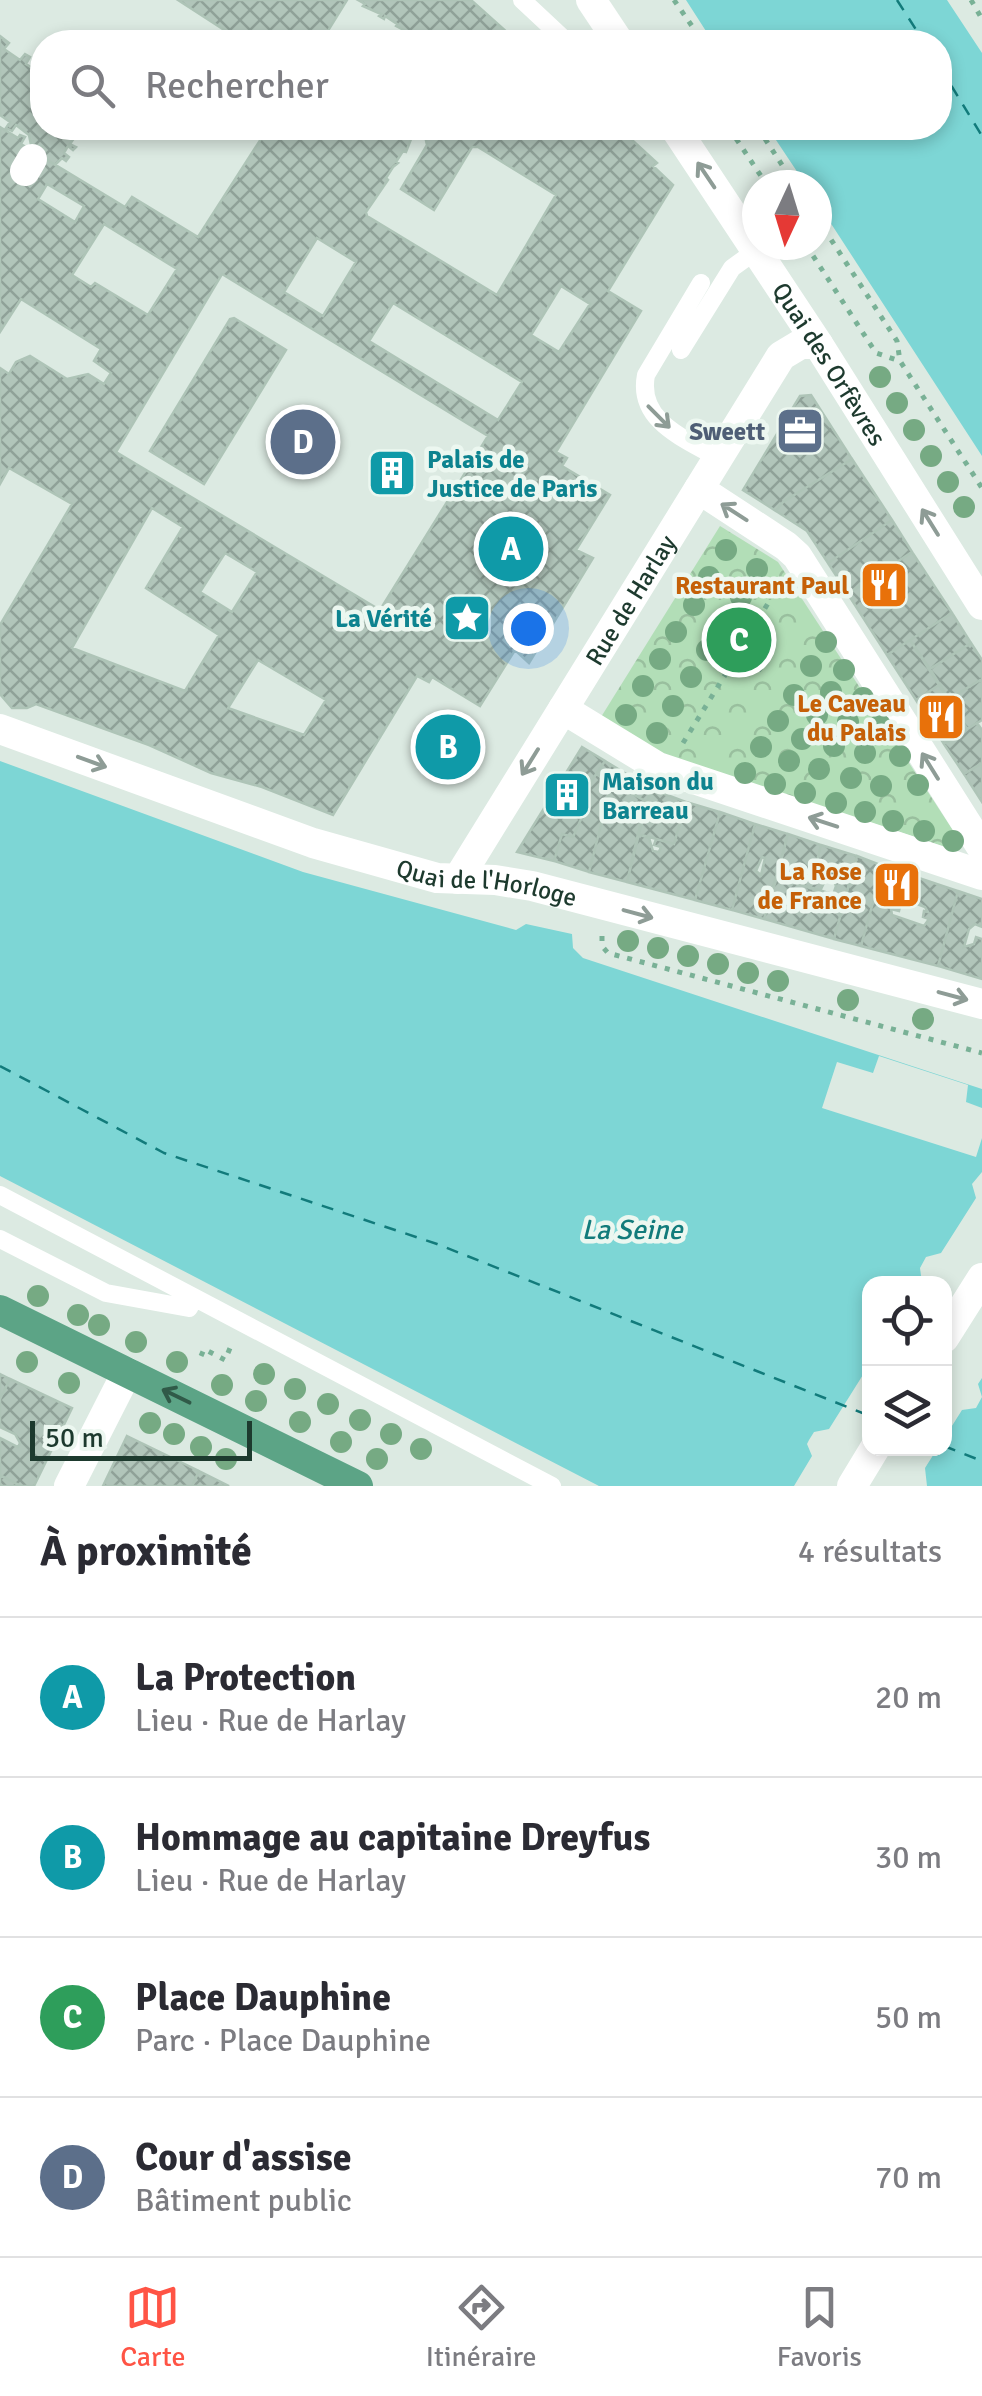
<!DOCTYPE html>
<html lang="fr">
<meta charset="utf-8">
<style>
:root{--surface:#fff;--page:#f7f7f7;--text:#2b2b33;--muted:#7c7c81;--line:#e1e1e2;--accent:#ff5445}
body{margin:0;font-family:Signika,sans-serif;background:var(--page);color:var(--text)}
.controls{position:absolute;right:30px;bottom:30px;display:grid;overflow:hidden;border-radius:20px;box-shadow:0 5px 15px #0003}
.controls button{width:90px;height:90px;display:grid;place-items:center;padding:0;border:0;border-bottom:2px solid var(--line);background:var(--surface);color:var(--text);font:50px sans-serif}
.compass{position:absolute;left:742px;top:170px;width:90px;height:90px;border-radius:50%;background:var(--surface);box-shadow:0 5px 15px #0003;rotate:184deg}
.scale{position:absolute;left:30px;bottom:25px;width:222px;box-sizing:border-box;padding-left:10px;border:5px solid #1d3a2e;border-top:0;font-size:28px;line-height:35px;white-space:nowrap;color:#1d3a2e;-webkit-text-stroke:8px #ecf7f0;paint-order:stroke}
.you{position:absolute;left:528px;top:628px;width:35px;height:35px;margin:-25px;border:8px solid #fff;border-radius:50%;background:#1a73e8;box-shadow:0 0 0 15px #1a73e833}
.badge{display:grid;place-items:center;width:65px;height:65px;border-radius:50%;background:var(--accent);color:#fff;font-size:32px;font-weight:700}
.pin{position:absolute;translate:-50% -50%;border:5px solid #fff;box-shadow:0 2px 10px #0006}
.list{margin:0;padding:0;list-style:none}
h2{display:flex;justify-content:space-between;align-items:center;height:130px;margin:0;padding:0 40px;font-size:42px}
h2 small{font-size:32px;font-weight:400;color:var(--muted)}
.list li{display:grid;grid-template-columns:65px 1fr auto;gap:30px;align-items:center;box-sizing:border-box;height:160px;padding:0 40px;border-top:2px solid var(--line)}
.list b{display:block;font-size:38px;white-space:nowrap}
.list p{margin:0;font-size:32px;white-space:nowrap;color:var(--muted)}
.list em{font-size:32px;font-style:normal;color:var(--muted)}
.icon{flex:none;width:55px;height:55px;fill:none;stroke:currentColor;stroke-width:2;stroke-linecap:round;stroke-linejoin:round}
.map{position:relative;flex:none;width:982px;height:1486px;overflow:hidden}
.search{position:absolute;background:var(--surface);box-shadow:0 5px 15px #0003;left:30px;right:30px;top:30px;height:110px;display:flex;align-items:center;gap:25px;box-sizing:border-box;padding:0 35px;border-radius:40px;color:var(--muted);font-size:38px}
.sheet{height:770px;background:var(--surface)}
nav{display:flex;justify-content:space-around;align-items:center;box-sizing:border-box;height:140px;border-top:2px solid var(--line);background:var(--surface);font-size:28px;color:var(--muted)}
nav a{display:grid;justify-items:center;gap:5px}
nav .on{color:var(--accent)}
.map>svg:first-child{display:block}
</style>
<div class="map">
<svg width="982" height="1486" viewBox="0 0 982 1486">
<defs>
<pattern id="forest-crowns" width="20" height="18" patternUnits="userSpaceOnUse" patternTransform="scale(2.5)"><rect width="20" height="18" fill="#b2deb7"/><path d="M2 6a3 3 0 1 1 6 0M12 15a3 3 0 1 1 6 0" fill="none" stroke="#99bf9e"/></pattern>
<pattern id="building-cross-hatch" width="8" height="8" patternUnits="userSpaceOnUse" patternTransform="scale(2.5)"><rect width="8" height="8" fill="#b1c5ba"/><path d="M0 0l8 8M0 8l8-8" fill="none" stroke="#8fa198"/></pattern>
</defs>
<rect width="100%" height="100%" fill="#dceae2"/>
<path fill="url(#forest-crowns)" d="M 720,526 L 778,562 L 956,835 L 951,847 L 945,847 L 663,754 L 601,717 Z"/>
<path fill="#7dd6d5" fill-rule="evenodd" d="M 686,0 L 947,0 L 982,53 L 982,456 L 817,202 L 817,185 L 806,185 L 768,128 L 940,128 L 940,42 L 713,42 Z
M 0,761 L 303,872 L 516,930 L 526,924 L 572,934 L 573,948 L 583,958 L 982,1089 L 982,1486 L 599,1486 L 0,1176 ZM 870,1284 L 944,1284 L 944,1448 L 870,1448 Z"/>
<path fill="#dceae2" d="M 879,1056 L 968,1085 L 966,1102 L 982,1108 L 982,1138 L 976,1157 L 822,1108 L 837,1062 L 873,1073 Z
M 982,1172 L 982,1378 L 978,1384 L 982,1397 L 976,1408 L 962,1410 L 945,1437 L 944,1284 L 922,1283 L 920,1268 L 926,1257 L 941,1253 L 976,1198 L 972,1184 Z
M 869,1346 L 870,1448 L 937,1449 L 925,1468 L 927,1486 L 794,1486 L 812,1456 L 807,1444 L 809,1440 L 814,1432 L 829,1429 L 866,1370 L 862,1358 Z"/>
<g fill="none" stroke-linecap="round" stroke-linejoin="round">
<path stroke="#127b7b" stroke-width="2.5" stroke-dasharray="12 10" stroke-linecap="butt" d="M 897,0 L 924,42
M 940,67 L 982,136
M 0,1066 L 164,1153 L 437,1244 L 870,1416
M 944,1446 L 982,1461"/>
</g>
<path fill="url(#building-cross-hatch)" stroke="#aec4b7" stroke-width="2.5" fill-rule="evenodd" d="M 178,0 L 347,0 L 321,42 L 232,42 L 235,37 Z
M 358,0 L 471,0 L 518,42 L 427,42 L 396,26 L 397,24 L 385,16 L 384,19 L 379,16 L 381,14 L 363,6 L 365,4 Z
M 0,36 L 9,43 L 4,49 L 20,60 L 25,54 L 30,57 L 26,64 L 42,74 L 42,128 L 81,128 L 70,144 L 76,147 L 73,150 L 68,146 L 64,153 L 69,157 L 66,161 L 62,158 L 55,165 L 37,154 L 42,147 L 31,145 L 29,135 L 16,125 L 12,131 L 6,128 L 10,122 L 0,115 Z
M 0,127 L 18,138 L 20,135 L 25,137 L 21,144 L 125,207 L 132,197 L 198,237 L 268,128 L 619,128 L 657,163 L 653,166 L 673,185 L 608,291 L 641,311 L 556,452 L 567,458 L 562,466 L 610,495 L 576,550 L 593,558 L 529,663 L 515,650 L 480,706 L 432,677 L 429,682 L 417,676 L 333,815 L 262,787 L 211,773 L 149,745 L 36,704 L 27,708 L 12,708 L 0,694 L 0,625 L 72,504 L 9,468 L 0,484 L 0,368 L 9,374 L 16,362 L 30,356 L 67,379 L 88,374 L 104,384 L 111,373 L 94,361 L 101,349 L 21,299 L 0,332 ZM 419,131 L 425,136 L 427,145 L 401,189 L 434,210 L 472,147 L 478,147 L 556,195 L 497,295 L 367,216 L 366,212 L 388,180 L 386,178 L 393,167 L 398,163 L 396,162 L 403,151 L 406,152 L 413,134 L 416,135 ZM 47,184 L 84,206 L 75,222 L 38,199 ZM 104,224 L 177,269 L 148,315 L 95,283 L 91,287 L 72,275 ZM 317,238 L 356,262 L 323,316 L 284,292 ZM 561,286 L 590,304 L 559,352 L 531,335 ZM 393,303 L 522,382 L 498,420 L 369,341 ZM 234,318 L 286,350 L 204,484 L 150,451 L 230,319 ZM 152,508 L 183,527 L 146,588 L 219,635 L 185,691 L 72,648 ZM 225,553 L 257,572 L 232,612 L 200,592 ZM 258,660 L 326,700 L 304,735 L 228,708 Z
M 222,274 L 488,436 L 380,610 L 116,452 Z
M 811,395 L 852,459 L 783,502 L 776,511 L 743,490 L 800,396 Z
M 852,459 L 892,520 L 828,563 L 807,531 L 776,511 L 783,502 Z
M 892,520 L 912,552 L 879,574 L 874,566 L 868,569 L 868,580 L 848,594 L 828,563 Z
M 912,552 L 952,613 L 887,655 L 848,594 ZM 900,589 L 903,600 L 887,610 L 888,606 L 881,601 Z
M 952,613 L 971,643 L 930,669 L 910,640 Z
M 910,640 L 939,685 L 916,700 L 887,655 Z
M 971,643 L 982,660 L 982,679 L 949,699 L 930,669 Z
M 982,679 L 982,720 L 967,729 L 949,699 Z
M 939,685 L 967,729 L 944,744 L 916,700 Z
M 977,723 L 982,730 L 982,763 L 964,774 L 944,744 Z
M 582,747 L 605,761 L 570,813 L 582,817 L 573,837 L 562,834 L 554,861 L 517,852 Z
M 605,761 L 651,789 L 647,802 L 596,774 Z
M 982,763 L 982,802 L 964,774 Z
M 596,774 L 612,782 L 589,872 L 554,861 L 562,834 L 573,837 L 582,817 L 570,813 Z
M 612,782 L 647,802 L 627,882 L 589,872 Z
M 651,789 L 686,802 L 674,844 L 638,834 Z
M 686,802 L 720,812 L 695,900 L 627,882 L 638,834 L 649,838 L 653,851 L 659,852 L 661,847 L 654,845 L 656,839 L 674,844 Z
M 720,812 L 755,824 L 732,910 L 695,900 Z
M 755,824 L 788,834 L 764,919 L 732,910 ZM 762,857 L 765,858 L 761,875 L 756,871 Z
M 788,834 L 821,845 L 810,888 L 796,883 L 798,874 L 789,871 L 786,880 L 777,877 Z
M 821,845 L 857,856 L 845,898 L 833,895 L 836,886 L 833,879 L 827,877 L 820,891 L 810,888 Z
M 857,856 L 883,866 L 861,946 L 834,939 Z
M 883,866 L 958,891 L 938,966 L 861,946 ZM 901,898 L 925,907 L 928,912 L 924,911 L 923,917 L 929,919 L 924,926 L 892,915 L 891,909 L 899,911 L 901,903 L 897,902 Z
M 777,877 L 845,898 L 834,939 L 764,919 Z
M 958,891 L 982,899 L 982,927 L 975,924 L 969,929 L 964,947 L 974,944 L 976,937 L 982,939 L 982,979 L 938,966 Z
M 0,1374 L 10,1379 L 0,1399 Z
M 10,1379 L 72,1408 L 34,1486 L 21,1486 L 0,1475 L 0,1438 L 18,1447 L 20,1443 L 15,1434 L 0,1427 L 0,1399 Z
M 127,1436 L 199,1471 L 192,1486 L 103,1486 Z
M 199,1471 L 229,1486 L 192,1486 Z
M 0,1475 L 21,1486 L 0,1486 Z"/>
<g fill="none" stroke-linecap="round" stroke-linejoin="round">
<path stroke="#79b196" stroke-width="5" stroke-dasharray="5 8" stroke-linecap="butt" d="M 674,0 L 703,42
M 971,0 L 982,19
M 646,36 L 659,34 L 674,42
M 729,128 L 767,185
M 758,128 L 795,185
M 817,218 L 897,341 L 900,361 L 982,488
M 806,245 L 876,353 L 900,361
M 738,653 L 779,585
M 683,743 L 738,654 L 762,670
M 602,936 L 602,946 L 608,953 L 982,1053
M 201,1356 L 204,1349 L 225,1360 L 233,1341"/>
<path stroke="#fff" stroke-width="18" d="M 522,0 L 567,42
M 701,283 L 646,375 C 637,421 684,438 718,458
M 681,350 L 732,268 L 757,250
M 0,1195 L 552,1486
M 0,1239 L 106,1293 L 189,1308 L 194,1299"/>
<g stroke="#fff" stroke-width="30">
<path d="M 591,0 L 619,42"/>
<path id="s1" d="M 675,128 L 818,344 L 982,605"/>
<path d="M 25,171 L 32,159"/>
<path d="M 699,489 L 786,546 L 797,556 L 982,848"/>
<path d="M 563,709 L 658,767 L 982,875"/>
<path id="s2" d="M 0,729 L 313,843 L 437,878 L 495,880 L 532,886 L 982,1004"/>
<path id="s3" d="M 458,879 L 781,356 L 801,344 L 818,344"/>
<path d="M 69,1486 L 127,1372"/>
</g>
<path stroke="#fff" stroke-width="30" d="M 944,1338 L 982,1278
M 852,1486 L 875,1448"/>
<path stroke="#5ca486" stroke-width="30" d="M 0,1310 L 358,1486"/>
</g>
<g fill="#76aa83">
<circle cx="880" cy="377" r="11"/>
<circle cx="897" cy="403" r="11"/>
<circle cx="914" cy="430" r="11"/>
<circle cx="931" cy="456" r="11"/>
<circle cx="948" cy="482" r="11"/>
<circle cx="964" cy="507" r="11"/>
<circle cx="726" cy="550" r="11"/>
<circle cx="757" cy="569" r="11"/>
<circle cx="709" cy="577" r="11"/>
<circle cx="741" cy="597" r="11"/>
<circle cx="694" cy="605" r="11"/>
<circle cx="724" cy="622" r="11"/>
<circle cx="676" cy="632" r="11"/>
<circle cx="826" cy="642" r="11"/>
<circle cx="707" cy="650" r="11"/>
<circle cx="660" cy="659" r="11"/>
<circle cx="811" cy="666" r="11"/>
<circle cx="844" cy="670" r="11"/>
<circle cx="691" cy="677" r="11"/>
<circle cx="643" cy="686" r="11"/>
<circle cx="831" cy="692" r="11"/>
<circle cx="794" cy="695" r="11"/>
<circle cx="863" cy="698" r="11"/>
<circle cx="673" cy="706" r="11"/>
<circle cx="626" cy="715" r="11"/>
<circle cx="817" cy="715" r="11"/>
<circle cx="778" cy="721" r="11"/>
<circle cx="848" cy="722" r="11"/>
<circle cx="880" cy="725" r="11"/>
<circle cx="657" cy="733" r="11"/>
<circle cx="802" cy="739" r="11"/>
<circle cx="834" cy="746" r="11"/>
<circle cx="761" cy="747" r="11"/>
<circle cx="865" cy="753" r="11"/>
<circle cx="900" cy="756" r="11"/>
<circle cx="789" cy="761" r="11"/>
<circle cx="819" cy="769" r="11"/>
<circle cx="745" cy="773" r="11"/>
<circle cx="851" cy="778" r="11"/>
<circle cx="775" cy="784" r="11"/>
<circle cx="918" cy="785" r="11"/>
<circle cx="881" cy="786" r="11"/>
<circle cx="805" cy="793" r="11"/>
<circle cx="836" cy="803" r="11"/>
<circle cx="865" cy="812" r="11"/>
<circle cx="893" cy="821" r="11"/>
<circle cx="924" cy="831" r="11"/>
<circle cx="953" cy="841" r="11"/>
<circle cx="628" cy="941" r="11"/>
<circle cx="658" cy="948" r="11"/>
<circle cx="688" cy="956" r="11"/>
<circle cx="718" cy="964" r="11"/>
<circle cx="748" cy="973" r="11"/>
<circle cx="778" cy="981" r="11"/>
<circle cx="848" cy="1000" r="11"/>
<circle cx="923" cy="1019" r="11"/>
<circle cx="38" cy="1296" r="11"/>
<circle cx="78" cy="1315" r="11"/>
<circle cx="99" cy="1325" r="11"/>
<circle cx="136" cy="1342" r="11"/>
<circle cx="27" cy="1362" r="11"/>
<circle cx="177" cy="1362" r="11"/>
<circle cx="264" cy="1374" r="11"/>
<circle cx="69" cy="1383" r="11"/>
<circle cx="222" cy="1385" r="11"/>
<circle cx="295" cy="1389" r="11"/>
<circle cx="256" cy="1401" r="11"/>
<circle cx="328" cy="1404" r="11"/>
<circle cx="360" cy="1420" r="11"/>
<circle cx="300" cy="1422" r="11"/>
<circle cx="150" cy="1423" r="11"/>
<circle cx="174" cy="1434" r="11"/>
<circle cx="391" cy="1434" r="11"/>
<circle cx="341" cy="1442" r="11"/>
<circle cx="201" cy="1447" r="11"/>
<circle cx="421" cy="1449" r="11"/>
<circle cx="226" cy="1459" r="11"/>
<circle cx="377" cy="1459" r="11"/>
</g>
<defs><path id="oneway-shaft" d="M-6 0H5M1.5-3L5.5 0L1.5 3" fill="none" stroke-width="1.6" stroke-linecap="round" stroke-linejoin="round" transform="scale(2.5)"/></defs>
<g stroke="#8e9c96">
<use href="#oneway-shaft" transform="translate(706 175) rotate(-124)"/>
<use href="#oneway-shaft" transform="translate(659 417) rotate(45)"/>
<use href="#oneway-shaft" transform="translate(734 512) rotate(-147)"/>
<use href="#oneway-shaft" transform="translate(930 522) rotate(-122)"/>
<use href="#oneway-shaft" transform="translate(92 762) rotate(20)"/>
<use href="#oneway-shaft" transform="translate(530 762) rotate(122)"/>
<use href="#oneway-shaft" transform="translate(930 766) rotate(-122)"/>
<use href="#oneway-shaft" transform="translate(823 822) rotate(-162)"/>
<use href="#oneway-shaft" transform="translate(638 914) rotate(15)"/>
<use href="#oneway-shaft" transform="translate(953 996) rotate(15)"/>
</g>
<use stroke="#305a48" href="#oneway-shaft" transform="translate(176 1396) rotate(-154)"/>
<defs>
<g id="office-square" transform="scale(2.5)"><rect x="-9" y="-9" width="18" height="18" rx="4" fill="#5c6f8a" stroke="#ecf7f0"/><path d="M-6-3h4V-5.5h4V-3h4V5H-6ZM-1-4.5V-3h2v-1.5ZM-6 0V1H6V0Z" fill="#fff"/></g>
<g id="building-square" transform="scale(2.5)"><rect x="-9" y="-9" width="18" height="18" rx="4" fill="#0f9aa8" stroke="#ecf7f0"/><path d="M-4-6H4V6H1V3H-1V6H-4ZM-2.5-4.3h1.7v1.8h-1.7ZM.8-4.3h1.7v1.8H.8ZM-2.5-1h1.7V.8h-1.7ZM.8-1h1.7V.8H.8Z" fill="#fff"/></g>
<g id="restaurant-square" transform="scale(2.5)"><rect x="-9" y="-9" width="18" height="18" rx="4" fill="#e8710a" stroke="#ecf7f0"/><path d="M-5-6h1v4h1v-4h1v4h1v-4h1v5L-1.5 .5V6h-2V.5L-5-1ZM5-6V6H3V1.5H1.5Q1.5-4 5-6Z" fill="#fff"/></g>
<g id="sight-square" transform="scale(2.5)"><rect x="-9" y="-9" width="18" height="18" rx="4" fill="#0f9aa8" stroke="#ecf7f0"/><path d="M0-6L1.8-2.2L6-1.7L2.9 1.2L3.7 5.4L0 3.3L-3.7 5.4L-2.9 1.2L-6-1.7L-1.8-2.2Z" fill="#fff"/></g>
</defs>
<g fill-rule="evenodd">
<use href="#office-square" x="800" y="431"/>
<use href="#building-square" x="392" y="473"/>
<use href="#restaurant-square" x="884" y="585"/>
<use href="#sight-square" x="467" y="618"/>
<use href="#restaurant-square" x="941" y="717"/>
<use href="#building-square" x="567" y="795"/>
<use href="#restaurant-square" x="897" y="885"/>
</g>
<g text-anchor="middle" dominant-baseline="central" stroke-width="9" stroke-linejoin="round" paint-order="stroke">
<g font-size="25" fill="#1d3a2e" stroke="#ecf7f0">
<text stroke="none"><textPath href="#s1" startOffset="282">Quai des Orfèvres</textPath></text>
<text stroke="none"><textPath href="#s3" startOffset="328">Rue de Harlay</textPath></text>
<text stroke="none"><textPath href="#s2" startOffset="512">Quai de l'Horloge</textPath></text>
</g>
<g font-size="25" font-weight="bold" fill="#4e5e75" stroke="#ecf7f0" text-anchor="end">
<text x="765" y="431">Sweett</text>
</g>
<g font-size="25" font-weight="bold" fill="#0d838f" stroke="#ecf7f0" text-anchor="start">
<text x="427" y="459">Palais de<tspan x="427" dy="29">Justice de Paris</tspan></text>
<text x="432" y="618" text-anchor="end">La Vérité</text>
<text x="602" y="781">Maison du<tspan x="602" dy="29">Barreau</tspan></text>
</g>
<g font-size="25" font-weight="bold" fill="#c56008" stroke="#ecf7f0" text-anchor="end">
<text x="849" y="585">Restaurant Paul</text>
<text x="906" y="703">Le Caveau<tspan x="906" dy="29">du Palais</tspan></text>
<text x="862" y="871">La Rose<tspan x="862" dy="29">de France</tspan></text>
</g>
<g font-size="28" font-style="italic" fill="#127b7b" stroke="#ecf7f0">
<text x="632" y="1230">La Seine</text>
</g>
</g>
</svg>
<div class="controls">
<button><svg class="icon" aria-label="locate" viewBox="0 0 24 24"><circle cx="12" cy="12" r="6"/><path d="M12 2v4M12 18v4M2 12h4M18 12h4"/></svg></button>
<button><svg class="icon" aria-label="layers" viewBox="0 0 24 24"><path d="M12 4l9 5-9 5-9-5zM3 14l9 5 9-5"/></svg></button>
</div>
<svg class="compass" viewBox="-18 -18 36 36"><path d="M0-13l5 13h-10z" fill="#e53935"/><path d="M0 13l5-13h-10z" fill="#7c7c81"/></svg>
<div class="scale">50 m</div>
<div class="you"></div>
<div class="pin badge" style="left:511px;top:549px;background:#0f9aa8">A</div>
<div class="pin badge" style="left:448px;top:747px;background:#0f9aa8">B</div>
<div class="pin badge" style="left:739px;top:640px;background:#2e9e5b">C</div>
<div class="pin badge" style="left:303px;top:442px;background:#5c6f8a">D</div>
<div class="search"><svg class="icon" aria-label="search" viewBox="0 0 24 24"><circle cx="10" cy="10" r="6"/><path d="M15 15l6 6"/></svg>Rechercher</div>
</div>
<section class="sheet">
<h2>À proximité<small>4 résultats</small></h2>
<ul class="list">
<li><span class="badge" style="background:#0f9aa8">A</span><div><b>La Protection</b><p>Lieu · Rue de Harlay</p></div><em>20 m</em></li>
<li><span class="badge" style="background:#0f9aa8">B</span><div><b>Hommage au capitaine Dreyfus</b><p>Lieu · Rue de Harlay</p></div><em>30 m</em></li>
<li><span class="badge" style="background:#2e9e5b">C</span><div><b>Place Dauphine</b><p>Parc · Place Dauphine</p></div><em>50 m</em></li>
<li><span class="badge" style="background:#5c6f8a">D</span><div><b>Cour d'assise</b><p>Bâtiment public</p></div><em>70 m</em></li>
</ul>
</section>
<nav>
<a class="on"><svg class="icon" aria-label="map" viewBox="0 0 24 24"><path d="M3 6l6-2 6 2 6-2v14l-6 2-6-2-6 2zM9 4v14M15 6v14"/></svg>Carte</a>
<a><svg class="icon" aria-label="directions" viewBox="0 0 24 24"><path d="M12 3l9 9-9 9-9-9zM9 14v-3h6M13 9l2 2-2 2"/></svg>Itinéraire</a>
<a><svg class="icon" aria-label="saved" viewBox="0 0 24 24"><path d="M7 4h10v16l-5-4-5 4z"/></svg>Favoris</a>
</nav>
